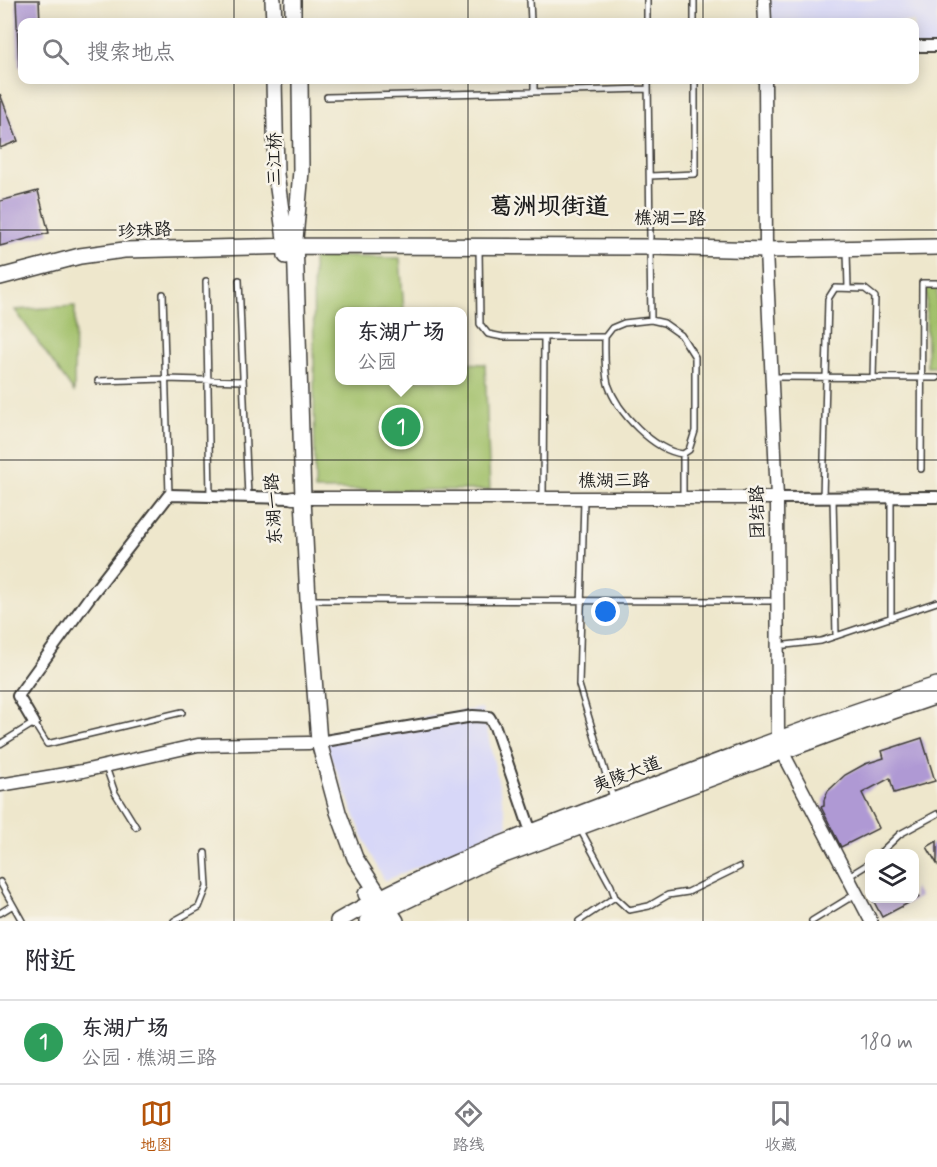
<!DOCTYPE html>
<html lang="zh">
<meta charset="utf-8">
<style>
:root{--surface:#fff;--page:#f2f2f3;--text:#2b2b33;--muted:#7c7c81;--line:#e1e1e2;--accent:#b45309}
body{margin:0;font-family:Mynerve,"LXGW WenKai TC",sans-serif;background:var(--page);color:var(--text)}
.controls{position:absolute;right:18px;bottom:18px;display:grid;overflow:hidden;border-radius:12px;box-shadow:0 3px 15px #0003}
.controls button{width:54px;height:54px;display:grid;place-items:center;padding:0;border:0;border-bottom:2px solid var(--line);background:var(--surface);color:var(--text);font:30px sans-serif}
.you{position:absolute;left:606px;top:612px;width:21px;height:21px;margin:-15px;border:4px solid #fff;border-radius:50%;background:#1a73e8;box-shadow:0 0 0 9px #1a73e833}
.badge{display:grid;place-items:center;width:39px;height:39px;border-radius:50%;background:var(--accent);color:#fff;font-size:20px;font-weight:700}
.pin{position:absolute;translate:-50% -50%;border:3px solid #fff;box-shadow:0 2px 6px #0006}
.popup{position:absolute;left:335px;top:307px;width:132px;height:78px;box-sizing:border-box;display:grid;place-content:center;border-radius:12px;background:var(--surface);filter:drop-shadow(0 2px 4px #0005);font-size:20px;white-space:nowrap;color:var(--muted)}
.popup b{font-size:22px;color:var(--text)}
.popup::after{content:'';position:absolute;left:50%;top:100%;margin-left:-12px;border:12px solid transparent;border-top-color:var(--surface)}
.list{margin:0;padding:0;list-style:none}
h2{display:flex;justify-content:space-between;align-items:center;height:78px;margin:0;padding:0 24px;font-size:26px}
h2 small{font-size:20px;font-weight:400;color:var(--muted)}
.list li{display:grid;grid-template-columns:39px 1fr auto;gap:18px;align-items:center;box-sizing:border-box;height:84px;padding:0 24px;border-top:2px solid var(--line)}
.list b{display:block;font-size:22px;white-space:nowrap}
.list p{margin:0;font-size:20px;white-space:nowrap;color:var(--muted)}
.list em{font-size:20px;font-style:normal;color:var(--muted)}
.icon{flex:none;width:33px;height:33px;fill:none;stroke:currentColor;stroke-width:2;stroke-linecap:round;stroke-linejoin:round}
.map{position:relative;flex:none;width:937px;height:921px;overflow:hidden}
.search{position:absolute;background:var(--surface);box-shadow:0 3px 15px #0003;left:18px;right:18px;top:18px;height:66px;display:flex;align-items:center;gap:15px;box-sizing:border-box;padding:0 21px;border-radius:12px;color:var(--muted);font-size:22px}
.sheet{height:162px;background:var(--surface)}
nav{display:flex;justify-content:space-around;align-items:center;box-sizing:border-box;height:84px;border-top:2px solid var(--line);background:var(--surface);font-size:16px;color:var(--muted)}
nav a{display:grid;justify-items:center;gap:3px}
nav .on{color:var(--accent)}
.map>svg:first-child{display:block}
</style>
<div class="map">
<svg width="937" height="921" viewBox="0 0 937 921">
<rect width="100%" height="100%" fill="#f7f3e8"/>
<filter id="ink" filterUnits="userSpaceOnUse"><feTurbulence type="fractalNoise" baseFrequency=".0167" numOctaves="2"/><feDisplacementMap in="SourceGraphic" scale="12" xChannelSelector="R" yChannelSelector="G"/><feConvolveMatrix kernelMatrix="1 2 1 2 8 2 1 2 1" color-interpolation-filters="sRGB"/></filter>
<filter id="wash" filterUnits="userSpaceOnUse"><feTurbulence type="fractalNoise" baseFrequency=".008" numOctaves="4" result="noise"/><feDisplacementMap in="SourceGraphic" scale="24" xChannelSelector="R" yChannelSelector="G"/><feGaussianBlur stdDeviation="1.35" result="paint"/><feColorMatrix in="noise" values="0 0 0 0 0 0 0 0 0 0 0 0 0 0 0 0 0 1.4 0 .05"/><feComposite in="paint" operator="in"/></filter>
<g filter="url(#wash)">
<rect width="100%" height="100%" fill="#eee7cc"/>
<path fill="#d7d7f8" d="M 769,0 L 937,0 L 937,55 L 915,55 L 914,22 L 770,22 Z
M 482,708 L 508,826 L 385,881 L 370,854 L 322,734 Z"/>
<path fill="#a0bf67" stroke="#5e6e42" stroke-width="1.5" d="M 313,256 L 400,258 L 404,311 L 340,312 L 340,380 L 462,380 L 463,363 L 485,364 L 490,490 L 315,490 Z
M 926,287 L 937,287 L 937,367 L 927,367 Z
M 75,306 L 74,392 L 15,310 Z"/>
<g id="blocks">
<path fill="#af99d4" d="M 16,0 L 39,0 L 40,22 L 22,22 L 22,67 L 19,67 Z
M 0,94 L 18,141 L 0,148 Z
M 38,191 L 49,233 L 0,246 L 0,201 Z
M 922,738 L 935,781 L 894,793 L 890,778 L 862,793 L 879,828 L 841,847 L 821,807 L 824,806 L 824,800 L 828,791 L 845,775 L 865,764 L 884,758 L 882,751 Z
M 937,841 L 937,864 L 927,847 Z
M 914,887 L 920,897 L 882,917 L 872,898 L 914,898 Z"/>
</g>
</g>
<g filter="url(#ink)">
<use href="#blocks" fill-opacity="0" stroke="#3c3a36" stroke-width="1.5"/>
<g fill="none" stroke-linecap="round" stroke-linejoin="round">
<g stroke="#3c3a36" stroke-width="8">
<path id="service" d="M 530,0 L 531,22
M 647,0 L 647,22
M 694,0 L 694,22
M 534,80 L 534,92
M 648,80 L 650,238
M 327,97 L 648,89
M 650,176 L 695,174 L 695,80
M 479,248 L 480,324 L 488,334 L 503,337 L 605,337
M 650,248 L 651,320
M 847,251 L 848,288
M 239,280 L 248,497
M 206,281 L 210,496
M 163,294 L 169,495
M 772,377 L 937,378
M 98,381 L 165,379 L 243,381
M 921,469 L 922,283 L 937,283
M 543,497 L 544,337
M 823,498 L 828,299 L 835,288 L 865,289 L 875,297 L 873,378
M 833,498 L 836,636
M 584,499 L 579,685 L 613,798
M 683,499 L 683,454 L 689,450 L 695,431 L 695,357 L 681,335 L 664,323 L 651,320 L 624,323 L 612,328 L 605,337 C 605,352 604,369 608,384 C 617,412 654,451 683,454
M 309,600 L 770,601
M 891,618 L 891,497
M 777,646 L 821,641 L 937,602
M 0,744 L 34,723 L 47,744 L 182,712
M 106,767 L 115,793 L 136,827
M 879,854 L 900,834 L 937,814
M 849,876 L 870,863
M 0,882 L 22,921
M 615,897 L 629,910 L 649,906 L 668,895 L 688,892 L 739,867
M 0,913 L 13,905
M 174,921 L 199,907 L 207,887 L 205,853
M 579,921 L 615,897 L 611,886 L 580,829
M 812,921 L 851,897"/>
</g>
<g stroke="#3c3a36" stroke-width="14">
<path id="minor" d="M 914,46 L 937,46
M 777,498 L 937,497
M 34,723 L 18,696 L 89,598 L 169,495 L 292,498
M 319,742 L 473,716 L 489,717 L 495,727 L 531,832"/>
</g>
<g stroke="#3c3a36" stroke-width="15">
<path id="tertiary" d="M 764,0 L 765,22
M 765,80 L 766,250 L 777,498 L 778,739 L 782,751 L 871,921
M 292,498 L 777,498
M 0,785 L 83,771 L 198,745 L 309,743"/>
</g>
<g stroke="#3c3a36" stroke-width="18">
<path id="secondary" d="M 273,0 L 274,22
M 293,0 L 293,22
M 274,80 L 276,174 L 285,239 L 286,256
M 300,80 L 301,171 L 295,239 L 303,498 L 308,600 L 319,742 L 338,812 L 355,858 L 396,921
M 0,277 L 80,256 L 124,250 L 296,246 L 650,247 L 766,250 L 937,247
M 366,894 L 383,921
M 338,921 C 427,869 525,835 621,798 C 726,759 830,718 937,685
M 368,921 L 389,909 L 488,861 L 873,718 L 937,696"/>
</g>
<use href="#service" stroke="#fff" stroke-width="5"/>
<use href="#minor" stroke="#fff" stroke-width="10"/>
<use href="#tertiary" stroke="#fff" stroke-width="12"/>
<use href="#secondary" stroke="#fff" stroke-width="15"/>
</g>
</g>
<path fill="none" stroke="#1c1c1c" stroke-width="1.5" stroke-opacity="0.55" d="M 234,0 L 234,22M 468,0 L 468,22M 703,0 L 703,22M 234,80 L 234,921M 468,80 L 468,921M 703,80 L 703,921M 0,230 L 937,230M 0,460 L 937,460M 0,691 L 937,691"/>
<g text-anchor="middle" dominant-baseline="central" stroke-width="5" stroke-linejoin="round" paint-order="stroke">
<g font-size="18" fill="#1c1c1c" stroke="#f7f3e8">
<text transform="translate(275 159) rotate(-90)">三江桥</text>
<text transform="translate(670 219) rotate(1)">樵湖二路</text>
<text transform="translate(145 231) rotate(-3)">珍珠路</text>
<text x="614" y="481">樵湖三路</text>
<text transform="translate(274 509) rotate(-93)">东湖一路</text>
<text transform="translate(758 512) rotate(-91)">团结路</text>
<text transform="translate(627 775) rotate(-21)">夷陵大道</text>
</g>
<g font-size="24" font-weight="bold" fill="#1c1c1c" stroke="#f7f3e8">
<text x="549" y="207">葛洲坝街道</text>
</g>
</g>
</svg>
<div class="controls">
<button><svg class="icon" aria-label="layers" viewBox="0 0 24 24"><path d="M12 4l9 5-9 5-9-5zM3 14l9 5 9-5"/></svg></button>
</div>
<div class="you"></div>
<div class="pin badge" style="left:401px;top:427px;background:#2e9e5b">1</div>
<div class="popup"><b>东湖广场</b>公园</div>
<div class="search"><svg class="icon" aria-label="search" viewBox="0 0 24 24"><circle cx="10" cy="10" r="6"/><path d="M15 15l6 6"/></svg>搜索地点</div>
</div>
<section class="sheet">
<h2>附近<small></small></h2>
<ul class="list">
<li><span class="badge" style="background:#2e9e5b">1</span><div><b>东湖广场</b><p>公园 · 樵湖三路</p></div><em>180 m</em></li>
</ul>
</section>
<nav>
<a class="on"><svg class="icon" aria-label="map" viewBox="0 0 24 24"><path d="M3 6l6-2 6 2 6-2v14l-6 2-6-2-6 2zM9 4v14M15 6v14"/></svg>地图</a>
<a><svg class="icon" aria-label="directions" viewBox="0 0 24 24"><path d="M12 3l9 9-9 9-9-9zM9 14v-3h6M13 9l2 2-2 2"/></svg>路线</a>
<a><svg class="icon" aria-label="saved" viewBox="0 0 24 24"><path d="M7 4h10v16l-5-4-5 4z"/></svg>收藏</a>
</nav>
